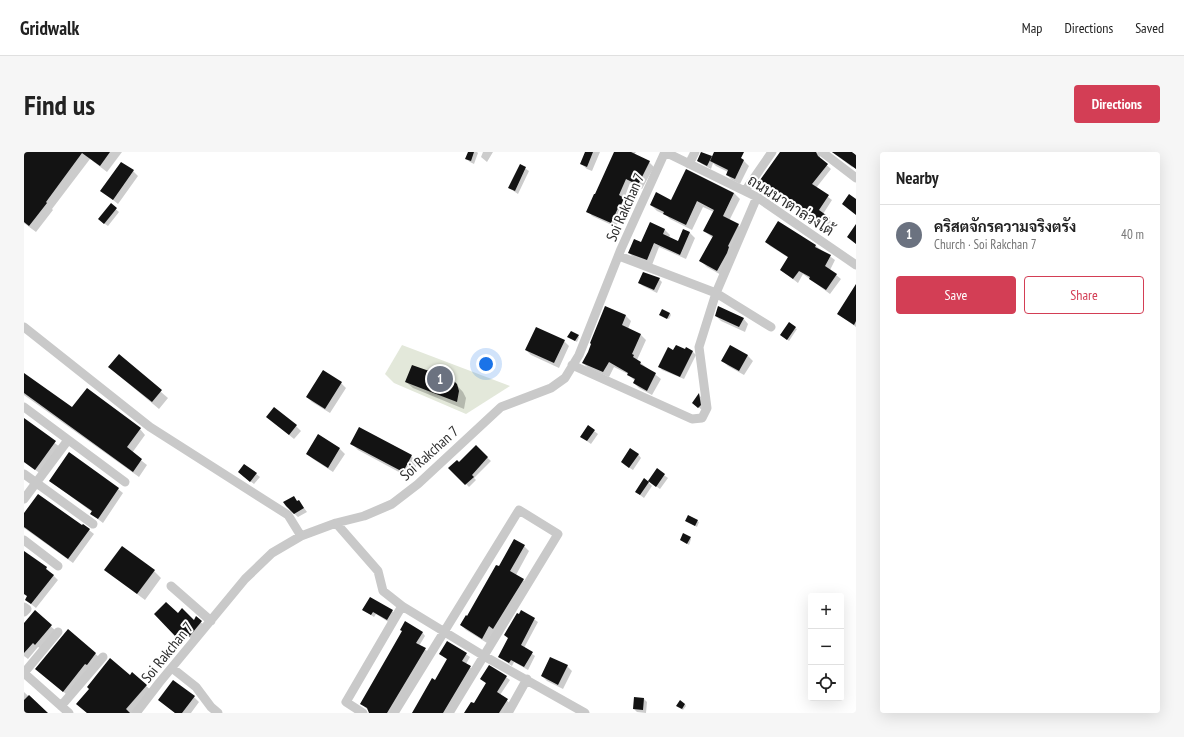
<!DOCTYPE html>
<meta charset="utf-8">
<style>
:root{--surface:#fff;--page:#f6f6f6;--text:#222;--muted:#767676;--line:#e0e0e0;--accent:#d33e55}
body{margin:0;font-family:"PT Sans Narrow",Sarabun,sans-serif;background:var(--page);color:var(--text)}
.controls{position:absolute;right:12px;bottom:12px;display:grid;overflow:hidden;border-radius:4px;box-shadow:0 4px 16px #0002}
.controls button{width:36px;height:36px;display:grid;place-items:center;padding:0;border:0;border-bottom:1px solid var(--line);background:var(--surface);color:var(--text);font:20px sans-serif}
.you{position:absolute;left:462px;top:212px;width:14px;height:14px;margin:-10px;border:3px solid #fff;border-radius:50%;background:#1a73e8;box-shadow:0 0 0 6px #1a73e833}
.badge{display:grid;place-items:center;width:26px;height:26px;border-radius:50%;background:var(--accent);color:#fff;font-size:13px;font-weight:700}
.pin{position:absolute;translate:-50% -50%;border:2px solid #fff;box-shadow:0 1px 4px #0006}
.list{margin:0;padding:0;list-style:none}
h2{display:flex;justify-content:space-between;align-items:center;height:52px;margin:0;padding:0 16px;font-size:17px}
h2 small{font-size:13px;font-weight:400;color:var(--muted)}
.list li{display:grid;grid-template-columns:26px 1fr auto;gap:12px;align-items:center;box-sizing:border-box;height:60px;padding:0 16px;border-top:1px solid var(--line)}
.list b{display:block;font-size:15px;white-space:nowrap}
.list p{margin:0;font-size:13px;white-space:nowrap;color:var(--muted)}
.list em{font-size:13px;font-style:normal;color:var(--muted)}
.actions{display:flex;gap:8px;padding:12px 16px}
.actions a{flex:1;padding:9px 0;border:1px solid var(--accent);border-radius:4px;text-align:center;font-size:14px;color:var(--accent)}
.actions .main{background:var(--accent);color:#fff}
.icon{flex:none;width:22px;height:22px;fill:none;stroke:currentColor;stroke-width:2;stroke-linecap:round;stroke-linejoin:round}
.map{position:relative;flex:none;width:832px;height:561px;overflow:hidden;border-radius:4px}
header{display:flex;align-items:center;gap:24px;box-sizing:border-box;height:56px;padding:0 20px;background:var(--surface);border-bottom:1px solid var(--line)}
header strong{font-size:19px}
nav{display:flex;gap:22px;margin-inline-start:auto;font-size:14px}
.intro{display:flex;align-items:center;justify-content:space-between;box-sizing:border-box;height:96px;padding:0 24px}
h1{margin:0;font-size:28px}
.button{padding:10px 18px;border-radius:4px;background:var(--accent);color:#fff;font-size:14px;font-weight:700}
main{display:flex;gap:24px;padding:0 24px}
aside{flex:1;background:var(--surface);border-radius:4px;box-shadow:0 4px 16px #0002}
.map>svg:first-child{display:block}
</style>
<header>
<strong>Gridwalk</strong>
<nav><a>Map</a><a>Directions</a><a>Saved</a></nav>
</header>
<div class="intro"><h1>Find us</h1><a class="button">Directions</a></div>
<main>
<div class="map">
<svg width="832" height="561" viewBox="0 0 832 561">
<rect width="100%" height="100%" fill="#fff"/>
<path fill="#e3e8da" d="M 378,193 L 486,234 L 442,262 L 370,231 L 361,222 Z"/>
<path fill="#0003" d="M 0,0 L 98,0 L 83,20 L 66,7 L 28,57 L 29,58 L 12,80 L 0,71 Z
M 445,0 L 453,0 L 454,1 L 450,12 L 446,10 L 442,7 Z
M 459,0 L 469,0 L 463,10 L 457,5 Z
M 562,0 L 576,0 L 568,19 L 563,17 L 557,12 Z
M 591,0 L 612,0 L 610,3 L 625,10 L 630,15 L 618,37 L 606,31 L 600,47 L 604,52 L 602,57 L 600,56 L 592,75 L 568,64 L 564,59 Z
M 677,0 L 689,6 L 692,0 L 713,0 L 714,7 L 720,9 L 725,14 L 716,32 L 708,28 L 703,23 L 704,20 L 692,14 L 689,11 L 687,17 L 678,12 L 674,9 Z
M 757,0 L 793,0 L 796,3 L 796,7 L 807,17 L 792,36 L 808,48 L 799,62 L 809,71 L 804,78 L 793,70 L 792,72 L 783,66 L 780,62 L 782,59 L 758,43 L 755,49 L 736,39 L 732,35 Z
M 808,0 L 826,0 L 832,4 L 832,17 L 829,14 L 828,15 Z
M 496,13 L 505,19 L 494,42 L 485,36 Z
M 109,19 L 114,24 L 94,52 L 78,39 Z
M 710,41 L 716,47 L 705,69 L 714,73 L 720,79 L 699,124 L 683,115 L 677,109 L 689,86 L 680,79 L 690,60 L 679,55 L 668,78 L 646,67 L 642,63 L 633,59 L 627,53 L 648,49 Z
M 87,53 L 95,60 L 84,74 L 78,70 Z
M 754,70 L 792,94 L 811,108 L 806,118 L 817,127 L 806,142 L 779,122 L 774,131 L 757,118 L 765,106 L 746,94 L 742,90 Z
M 626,71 L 641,78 L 646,83 L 645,86 L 655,90 L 660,78 L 666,81 L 671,86 L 662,107 L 635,95 L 628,113 L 610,106 L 605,101 L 618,91 Z
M 635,127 L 638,130 L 633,141 L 619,134 L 615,131 Z
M 832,138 L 832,175 L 814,162 Z
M 582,155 L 602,164 L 607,169 L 604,177 L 617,183 L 622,188 L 613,208 L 637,227 L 628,243 L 615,236 L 610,231 L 611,229 L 604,222 L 590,215 L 585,225 L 564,216 L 559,211 L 565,200 Z
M 646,161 L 647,163 L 645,167 L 638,164 Z
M 692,164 L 719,166 L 724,172 L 721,180 L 697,169 Z
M 771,176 L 773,177 L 765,189 L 759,184 Z
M 554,184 L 555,185 L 553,190 L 546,186 Z
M 540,189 L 545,194 L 535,216 L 507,203 L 502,198 Z
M 707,195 L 724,204 L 729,209 L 720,223 L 704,214 L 699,209 Z
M 662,199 L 668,199 L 672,203 L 660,227 L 638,218 L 635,214 Z
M 95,204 L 144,246 L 135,257 L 93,222 Z
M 0,222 L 48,257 L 116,277 L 121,283 L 108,301 L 123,313 L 115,325 L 0,243 Z
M 428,228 L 439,240 L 442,246 L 440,257 L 389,236 L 382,230 Z
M 317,231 L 322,236 L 306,261 L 288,250 L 283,245 Z
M 675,243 L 678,246 L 679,256 L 678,258 L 673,254 Z
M 243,265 L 272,274 L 277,279 L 270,287 Z
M 0,268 L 36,295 L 17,322 L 0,310 Z
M 570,279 L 574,282 L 567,292 L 557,285 Z
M 295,284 L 316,297 L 321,302 L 309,320 L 289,307 L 283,302 Z
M 328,292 L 387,304 L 394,311 L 386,326 L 334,298 Z
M 452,295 L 467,309 L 450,326 L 452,328 L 445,335 L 426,316 L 435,311 Z
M 614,302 L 617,306 L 609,318 L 601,313 Z
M 221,313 L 236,325 L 230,332 L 218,323 Z
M 633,318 L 644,326 L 636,337 L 629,332 Z
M 26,329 L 94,337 L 99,341 L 79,371 L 67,362 L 68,360 Z
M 624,330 L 628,334 L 620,346 L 612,340 Z
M 275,349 L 283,360 L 274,365 L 266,358 Z
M 0,363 L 65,378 L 70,382 L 49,411 L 0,376 Z
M 673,369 L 675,370 L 673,375 L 664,370 Z
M 666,386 L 667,387 L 665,393 L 657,388 Z
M 500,394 L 505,399 L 492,423 L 499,428 L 504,433 L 463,491 L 442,478 L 437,473 L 444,465 L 475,416 Z
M 0,400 L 22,416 L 34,428 L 12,456 L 2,448 L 4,445 L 0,442 Z
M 130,419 L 137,426 L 121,448 L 89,424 Z
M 339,458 L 368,459 L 371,462 L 366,471 L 352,462 L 350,465 Z
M 498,459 L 514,470 L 500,496 L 511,504 L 504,518 L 490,510 L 488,514 L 475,505 Z
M 11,460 L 32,479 L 16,496 L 14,495 L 4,507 L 0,504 L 0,472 Z
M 131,462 L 154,462 L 170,469 L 172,466 L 180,473 L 168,487 L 160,481 L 155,486 Z
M 44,478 L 75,505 L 42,542 L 16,520 Z
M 398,480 L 401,484 L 395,494 L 405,500 L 368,561 L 346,561 L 344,558 L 337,551 Z
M 424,490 L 446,505 L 442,512 L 449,518 L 424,561 L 388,561 L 411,529 L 424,508 L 416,502 Z
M 543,514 L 548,519 L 539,537 L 523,529 L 518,524 Z
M 108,522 L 128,539 L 108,561 L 63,561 L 53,552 L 106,525 Z
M 482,525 L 486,528 L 476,543 L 487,552 L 481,561 L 442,561 L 450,553 L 463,532 L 457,527 Z
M 0,540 L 22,561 L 0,561 Z
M 170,545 L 175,550 L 167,561 L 151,561 L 135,548 Z
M 620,547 L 623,550 L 622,561 L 613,560 L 610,557 Z
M 661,552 L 662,554 L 659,558 L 654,555 Z"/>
<path fill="#131313" d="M 0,0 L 86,0 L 76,14 L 58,1 L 22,50 L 23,51 L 5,74 L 0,70 Z
M 444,0 L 450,0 L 447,9 L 441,7 Z
M 561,0 L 569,0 L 563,15 L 556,12 Z
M 590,0 L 607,0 L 626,9 L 614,33 L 602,27 L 595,43 L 600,46 L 597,53 L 596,52 L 587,71 L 562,60 L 570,42 L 571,42 Z
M 677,0 L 688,4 L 683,14 L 673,9 Z
M 690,0 L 720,0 L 717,6 L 720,8 L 711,27 L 702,23 L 704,18 L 686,9 Z
M 756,0 L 792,0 L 794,4 L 804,12 L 788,32 L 805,43 L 795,58 L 806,66 L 799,75 L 789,67 L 788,69 L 778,62 L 781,59 L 772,51 L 754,40 L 751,46 L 731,35 Z
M 808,0 L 828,0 L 832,3 L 832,17 Z
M 97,10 L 110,18 L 89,48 L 76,39 Z
M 496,12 L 502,15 L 491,39 L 484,36 Z
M 662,17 L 710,41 L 699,64 L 715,72 L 704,94 L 705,95 L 703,101 L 693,119 L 675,109 L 689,84 L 679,79 L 690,58 L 673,49 L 662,73 L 639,62 L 640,60 L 626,53 L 632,40 L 647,48 Z
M 825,42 L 832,47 L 832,63 L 818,52 Z
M 87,51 L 93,56 L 80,72 L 74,67 Z
M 754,69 L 792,93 L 791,95 L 807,103 L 801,114 L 813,122 L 802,138 L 785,127 L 786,125 L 775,119 L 769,127 L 756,118 L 764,105 L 741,90 Z
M 626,70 L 641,77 L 639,82 L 654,89 L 659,77 L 666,80 L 656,103 L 630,91 L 623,108 L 604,101 L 610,87 L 617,90 Z
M 832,72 L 832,92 L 823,85 Z
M 619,120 L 636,126 L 630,138 L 614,131 Z
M 832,132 L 832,169 L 830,173 L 813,162 Z
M 581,154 L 602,163 L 598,173 L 617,182 L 608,202 L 610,203 L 609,205 L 617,210 L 616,212 L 632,221 L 623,239 L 609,231 L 611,227 L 603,223 L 604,221 L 585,210 L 579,220 L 558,211 L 564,200 L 567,192 L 566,191 Z
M 694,154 L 720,166 L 715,175 L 691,164 Z
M 638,157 L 646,161 L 643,167 L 635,163 Z
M 765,170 L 772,175 L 763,188 L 756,183 Z
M 512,175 L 541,188 L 530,211 L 501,198 Z
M 547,179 L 555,183 L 551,189 L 543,185 Z
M 652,193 L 661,197 L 662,195 L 669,199 L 656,225 L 634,215 L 644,195 L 649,198 Z
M 706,193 L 724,203 L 715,219 L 697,209 Z
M 95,202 L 138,238 L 128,250 L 84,215 Z
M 388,213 L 428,227 L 433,232 L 435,239 L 433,250 L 381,230 Z
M 299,218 L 318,230 L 301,257 L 282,245 Z
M 0,221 L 48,255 L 63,236 L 117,276 L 103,295 L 118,307 L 109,320 L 0,241 Z
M 675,241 L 677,253 L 674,256 L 668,251 Z
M 250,255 L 273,273 L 265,283 L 242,265 Z
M 0,266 L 32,289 L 11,318 L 0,310 Z
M 564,273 L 571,278 L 563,289 L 556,285 Z
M 335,275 L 388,303 L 379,320 L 326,292 Z
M 294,282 L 316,296 L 304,316 L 282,302 Z
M 452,293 L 464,305 L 448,323 L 450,325 L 441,333 L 424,316 L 433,308 L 435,310 Z
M 606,296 L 615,302 L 605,316 L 597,310 Z
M 45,300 L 95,336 L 74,367 L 66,362 L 68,359 L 25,329 Z
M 220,312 L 233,321 L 226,330 L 214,320 Z
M 633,316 L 641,322 L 632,335 L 624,329 Z
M 620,326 L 625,330 L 616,343 L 611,340 Z
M 14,342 L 58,373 L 59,372 L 66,377 L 44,407 L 0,375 L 0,361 Z
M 270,344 L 273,349 L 275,348 L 280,356 L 270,362 L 262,354 L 259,350 Z
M 664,363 L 674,368 L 671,374 L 661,369 Z
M 659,381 L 667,385 L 663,392 L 656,388 Z
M 490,387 L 501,393 L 486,419 L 500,427 L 469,477 L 465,474 L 458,487 L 436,473 L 442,463 L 443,464 L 472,413 L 475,414 Z
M 98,394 L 131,418 L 113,442 L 80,418 Z
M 0,399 L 23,415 L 22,417 L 30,423 L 7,452 L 1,448 L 3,444 L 0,442 Z
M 346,445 L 369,458 L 363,468 L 349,460 L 347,463 L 338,458 Z
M 142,450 L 154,461 L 158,456 L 170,468 L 172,464 L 178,469 L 165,485 L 156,478 L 151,484 L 130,462 Z
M 11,458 L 28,473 L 11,493 L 9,491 L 0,501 L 0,471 Z
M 497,458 L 511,466 L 497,493 L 509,500 L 500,515 L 487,508 L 485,511 L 474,505 L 484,486 L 480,483 L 493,461 L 495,462 Z
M 381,469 L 399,480 L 392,491 L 402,496 L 363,561 L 345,561 L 343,556 L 336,552 L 366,500 L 378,479 L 376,478 Z
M 44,477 L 72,501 L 63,513 L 61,512 L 39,540 L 11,517 Z
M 423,489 L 443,501 L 438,509 L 447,514 L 419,561 L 388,561 L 408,526 L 411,528 L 423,507 L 415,502 Z
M 526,505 L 544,513 L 534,533 L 517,524 Z
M 86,506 L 106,523 L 108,520 L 123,533 L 102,557 L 106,561 L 63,561 L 52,552 L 65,537 L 63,535 Z
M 465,513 L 483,524 L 473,540 L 484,547 L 475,561 L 440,561 L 447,550 L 450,551 L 462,531 L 456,527 Z
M 149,528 L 171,544 L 158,561 L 151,561 L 134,548 Z
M 5,543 L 24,561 L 0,561 L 0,548 Z
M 610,545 L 620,546 L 619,558 L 609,557 Z
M 656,548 L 661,552 L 658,557 L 652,554 Z"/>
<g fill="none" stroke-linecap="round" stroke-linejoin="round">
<path stroke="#c9c9c9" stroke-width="9" d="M 641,0 L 733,45 L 832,113
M 798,0 L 832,26
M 665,12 L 671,0
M 721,39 L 748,0
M 595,104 L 692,141 L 747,175
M 0,175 L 126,275 L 264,363 L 277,384
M 548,213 L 668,267 L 678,266 L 683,256 L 675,195 L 692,141 L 733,45
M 0,255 L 101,330
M 0,322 L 69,372
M 0,347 L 44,288
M 312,371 L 354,419 L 359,439 L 378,454 L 460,504 L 561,561
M 0,388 L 34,414
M 147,434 L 187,469
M 0,455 L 3,457 L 0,460
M 148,516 L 172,535 L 187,555 L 194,561
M 0,521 L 45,561
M 0,521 L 34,480
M 37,554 L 79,505
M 112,561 L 135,531 L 221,427 L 248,401 L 277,384 L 312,371 L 340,364 L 368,352 L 394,332 L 477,255 L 527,236 L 541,226 L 555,203 L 597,97 L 641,0
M 339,561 L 322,550 L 378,454
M 370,561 L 495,358 L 534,382 L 425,561
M 484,561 L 503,527"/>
</g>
<g text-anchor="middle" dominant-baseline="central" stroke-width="4" stroke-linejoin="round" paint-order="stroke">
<g font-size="15" fill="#2c2c2c" stroke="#fff">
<text transform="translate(767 53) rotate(33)">ถนนนาตาล่วงใต้</text>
<text transform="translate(601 55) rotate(-66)">Soi Rakchan 7</text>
<text transform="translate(405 301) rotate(-42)">Soi Rakchan 7</text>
<text transform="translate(143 500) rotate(-51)">Soi Rakchan 7</text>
</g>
</g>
</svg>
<div class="controls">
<button>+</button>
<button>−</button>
<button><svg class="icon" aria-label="locate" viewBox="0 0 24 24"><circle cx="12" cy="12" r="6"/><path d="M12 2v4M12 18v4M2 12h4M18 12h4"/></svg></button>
</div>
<div class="you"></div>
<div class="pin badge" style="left:416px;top:227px;background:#6b7280">1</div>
</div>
<aside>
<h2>Nearby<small></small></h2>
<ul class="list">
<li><span class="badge" style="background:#6b7280">1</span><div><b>คริสตจักรความจริงตรัง</b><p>Church · Soi Rakchan 7</p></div><em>40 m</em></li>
</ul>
<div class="actions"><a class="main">Save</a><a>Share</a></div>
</aside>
</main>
